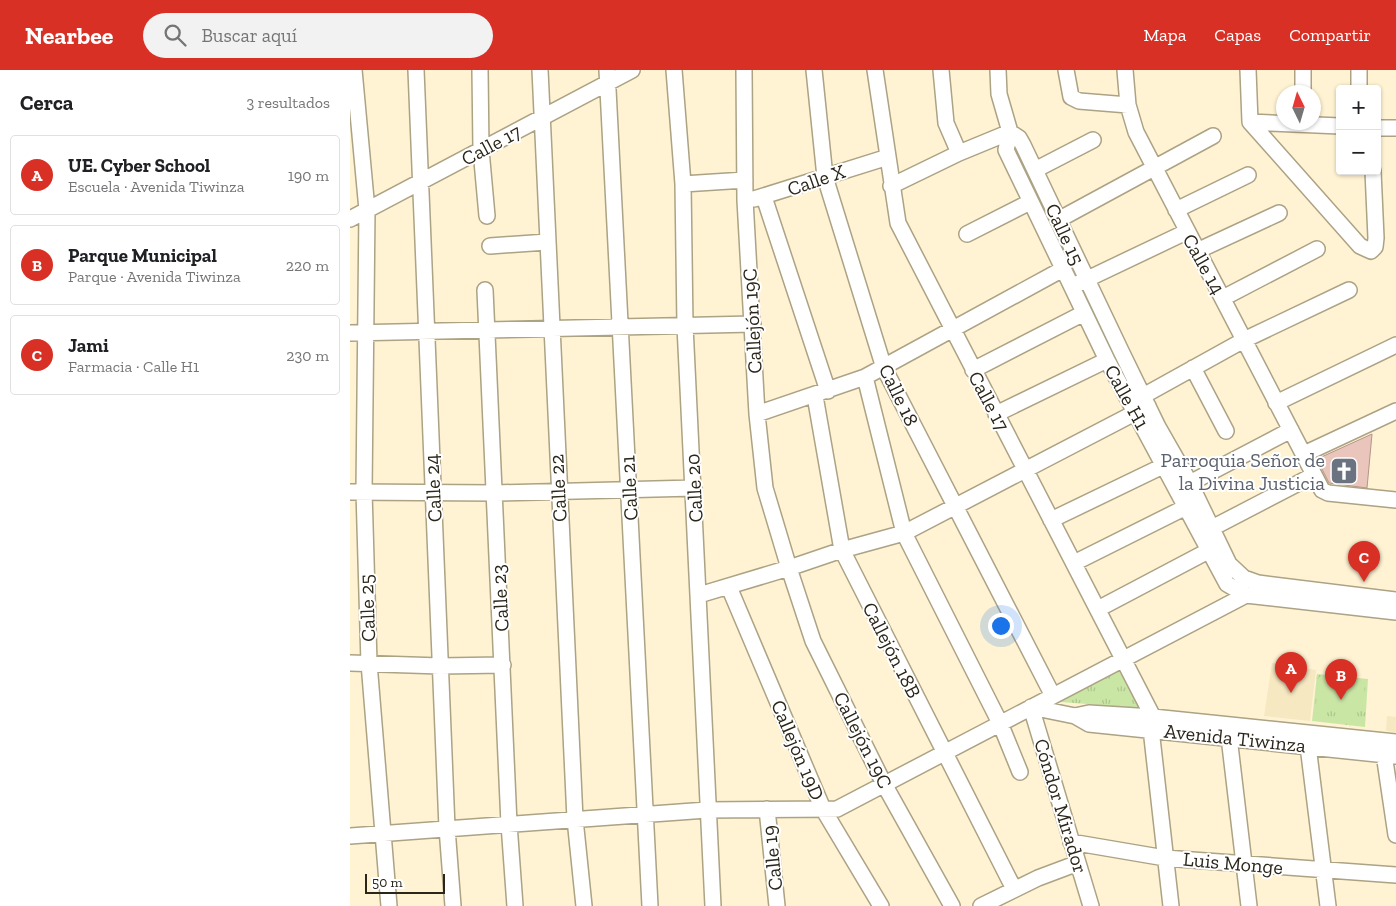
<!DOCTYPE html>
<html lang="es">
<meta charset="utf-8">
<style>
:root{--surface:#fff;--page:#f2f2f2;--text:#202124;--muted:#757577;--line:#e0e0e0;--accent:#d93025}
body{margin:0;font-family:"Zilla Slab",serif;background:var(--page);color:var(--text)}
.controls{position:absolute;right:15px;top:15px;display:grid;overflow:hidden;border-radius:5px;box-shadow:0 1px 4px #0004}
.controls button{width:45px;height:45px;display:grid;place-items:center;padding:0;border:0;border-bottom:1px solid var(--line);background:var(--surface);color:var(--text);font:25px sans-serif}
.compass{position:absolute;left:926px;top:15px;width:45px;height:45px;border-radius:50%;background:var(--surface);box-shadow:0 1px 4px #0004;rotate:355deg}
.scale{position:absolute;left:15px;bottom:12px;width:80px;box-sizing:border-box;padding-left:5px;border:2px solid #2b261a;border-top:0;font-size:14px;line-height:18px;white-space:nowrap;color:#2b261a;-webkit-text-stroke:4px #fff;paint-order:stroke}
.you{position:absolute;left:650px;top:555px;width:18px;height:18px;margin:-12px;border:4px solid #fff;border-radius:50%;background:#1a73e8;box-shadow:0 0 0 8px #1a73e833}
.badge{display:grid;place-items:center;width:32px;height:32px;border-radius:50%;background:var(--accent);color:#fff;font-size:16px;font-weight:700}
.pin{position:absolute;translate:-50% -41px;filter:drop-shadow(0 1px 2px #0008)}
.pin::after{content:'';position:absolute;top:26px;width:18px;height:15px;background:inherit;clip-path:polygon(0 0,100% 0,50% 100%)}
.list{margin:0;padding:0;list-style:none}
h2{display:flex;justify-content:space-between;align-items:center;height:65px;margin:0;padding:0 20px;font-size:21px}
h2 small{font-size:16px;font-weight:400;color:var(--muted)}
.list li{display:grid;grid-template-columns:32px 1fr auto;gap:15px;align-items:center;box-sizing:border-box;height:80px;margin:0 10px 10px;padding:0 10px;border:1px solid var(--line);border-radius:5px}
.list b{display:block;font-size:19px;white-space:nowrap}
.list p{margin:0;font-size:16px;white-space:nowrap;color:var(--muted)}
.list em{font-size:16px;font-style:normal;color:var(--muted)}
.icon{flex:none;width:28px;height:28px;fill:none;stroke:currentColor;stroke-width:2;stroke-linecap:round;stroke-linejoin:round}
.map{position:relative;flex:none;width:1046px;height:836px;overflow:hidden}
header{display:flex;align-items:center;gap:30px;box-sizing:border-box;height:70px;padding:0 25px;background:var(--accent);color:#fff}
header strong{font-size:24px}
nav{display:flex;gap:28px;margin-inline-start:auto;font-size:18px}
.search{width:350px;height:45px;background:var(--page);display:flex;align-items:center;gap:12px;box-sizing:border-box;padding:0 18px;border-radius:28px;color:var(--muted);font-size:19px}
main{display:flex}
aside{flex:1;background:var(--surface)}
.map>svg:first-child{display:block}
</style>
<header>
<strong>Nearbee</strong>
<div class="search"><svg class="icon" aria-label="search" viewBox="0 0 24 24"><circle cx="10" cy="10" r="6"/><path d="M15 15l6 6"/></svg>Buscar aquí</div>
<nav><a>Mapa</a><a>Capas</a><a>Compartir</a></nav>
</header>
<main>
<aside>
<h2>Cerca<small>3 resultados</small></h2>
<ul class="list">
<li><span class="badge">A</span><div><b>UE. Cyber School</b><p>Escuela · Avenida Tiwinza</p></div><em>190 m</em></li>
<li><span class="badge">B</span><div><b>Parque Municipal</b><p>Parque · Avenida Tiwinza</p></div><em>220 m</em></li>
<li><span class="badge">C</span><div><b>Jami</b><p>Farmacia · Calle H1</p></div><em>230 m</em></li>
</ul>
</aside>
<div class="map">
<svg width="1046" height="836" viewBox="0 0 1046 836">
<defs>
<pattern id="grass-tufts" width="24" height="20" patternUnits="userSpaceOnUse" patternTransform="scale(1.25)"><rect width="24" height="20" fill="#cae6a5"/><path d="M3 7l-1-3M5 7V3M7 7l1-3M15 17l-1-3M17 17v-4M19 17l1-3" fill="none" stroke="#aec58d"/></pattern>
</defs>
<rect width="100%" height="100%" fill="#fff3d3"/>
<path fill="#f6e8c1" d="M 922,593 L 966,600 L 960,651 L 914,646 Z
M 1037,646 L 1046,647 L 1046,662 L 1036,661 Z"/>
<path fill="url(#grass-tufts)" d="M 771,597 L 792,638 L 710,632 Z
M 967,604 L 1018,609 L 1015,657 L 962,651 Z"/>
<path fill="#cae6a5" d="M 969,607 L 1015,611 L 1013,640 L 966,634 Z"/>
<path fill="#e9c5bb" stroke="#b6948a" d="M 1022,364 L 1017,418 L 979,413 L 967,389 Z"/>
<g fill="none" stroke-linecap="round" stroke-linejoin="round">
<g stroke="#aca284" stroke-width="18">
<path id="minor" d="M 4,0 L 17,140 L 14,421 L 19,593 L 39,836
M 66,0 L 97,758 L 103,836
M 130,0 L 131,80 L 137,146
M 190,0 L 225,749 L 234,836
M 257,0 L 300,836
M 324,0 L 333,114 L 335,256 L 363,836
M 464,0 L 475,107 L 534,298 L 703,626
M 525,0 L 548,153 L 803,647
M 591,0 L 596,53 L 609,83
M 648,0 L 649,24 L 660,62 L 669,68 L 673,75 L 771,281 L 808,357 L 840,413 L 879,494 L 894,508 L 908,513 L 1046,530
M 716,0 L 721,27 L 729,31 L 778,35
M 775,0 L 778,35 L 786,62 L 972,420 L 978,423 L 1046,430
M 898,0 L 900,52
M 1009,0 L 1009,19
M 953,22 L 953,0
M 900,52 L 1010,176 L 1021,181 L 1025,177 L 1026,168 L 1023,101
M 900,52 L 990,56
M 1027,58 L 1046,58
M 660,62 L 656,80 L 757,290 L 877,514 L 896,525 L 1046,542
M 685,100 L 743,70
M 333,114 L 395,110
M 541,116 L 609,83 L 660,62
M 414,127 L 478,321
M 404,129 L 538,87
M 826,140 L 898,105
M 0,149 L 282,0
M 708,150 L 863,66
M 617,164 L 680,132
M 140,176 L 197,172
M 847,181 L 929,143
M 727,214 L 836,162
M 135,220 L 159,754 L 165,836
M 873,228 L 967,179
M 0,263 L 403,254
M 843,298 L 876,361
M 623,300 L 734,243
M 515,307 L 554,463 L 650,653 L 670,702
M 465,326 L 492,480 L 664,819
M 793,326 L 894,270 L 999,220
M 926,333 L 1046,275
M 407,344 L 515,307 L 713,199
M 646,344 L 757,290
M 954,384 L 1046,341
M 840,413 L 941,360
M 0,422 L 145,423 L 344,418
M 701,450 L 815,395
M 862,458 L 964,405
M 724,493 L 836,437
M 379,517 L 473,739 L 531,836
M 349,525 L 439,498 L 415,418 L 407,344 L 395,130 L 394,0
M 748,539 L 858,481
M 0,593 L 90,596 L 153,595
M 725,646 L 739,643 L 803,647 L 1046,672
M 801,659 L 821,836
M 879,667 L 899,836
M 958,676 L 978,836
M 1034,684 L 1046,765
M 417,739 L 427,836
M 0,766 L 357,740 L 487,739 L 896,525
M 721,772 L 815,788 L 1046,805
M 602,836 L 534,714 L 463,571 L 439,498 L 492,480 L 554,463 L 798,336
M 631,836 L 688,808 L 728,793
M 741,836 L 681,637 L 725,646 L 739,654 L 1046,686"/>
</g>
<use href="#minor" stroke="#fff" stroke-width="15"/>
</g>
<defs>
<g id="church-square" transform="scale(1.4375)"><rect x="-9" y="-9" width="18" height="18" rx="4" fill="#6b7280" stroke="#fff"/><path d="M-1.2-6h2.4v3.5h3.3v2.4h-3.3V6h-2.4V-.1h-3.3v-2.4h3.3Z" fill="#fff"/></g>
</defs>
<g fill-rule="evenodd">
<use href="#church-square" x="994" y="401"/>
</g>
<g text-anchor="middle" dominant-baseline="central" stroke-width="4" stroke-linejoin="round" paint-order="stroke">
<g font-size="20" fill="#2b261a" stroke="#fff">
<text transform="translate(141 75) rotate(-28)">Calle 17</text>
<text transform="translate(466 110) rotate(-19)">Calle X</text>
<text transform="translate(715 164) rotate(65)">Calle 15</text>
<text transform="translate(854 194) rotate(61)">Calle 14</text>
<text transform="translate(402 251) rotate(-93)">Callejón 19C</text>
<text transform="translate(549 325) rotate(64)">Calle 18</text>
<text transform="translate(777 327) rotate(61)">Calle H1</text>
<text transform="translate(639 331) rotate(62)">Calle 17</text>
<text transform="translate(83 418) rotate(-93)">Calle 24</text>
<text transform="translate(208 418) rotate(-93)">Calle 22</text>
<text transform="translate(279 418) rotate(-93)">Calle 21</text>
<text transform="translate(344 418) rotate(-93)">Calle 20</text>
<text transform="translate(150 528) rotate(-93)">Calle 23</text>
<text transform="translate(17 538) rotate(-92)">Calle 25</text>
<text transform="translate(542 580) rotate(63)">Callejón 18B</text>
<text transform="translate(885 668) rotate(6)">Avenida Tiwinza</text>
<text transform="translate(513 670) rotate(63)">Callejón 19C</text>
<text transform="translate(448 680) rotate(67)">Callejón 19D</text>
<text transform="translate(711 736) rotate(73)">Cóndor Mirador</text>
<text transform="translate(422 788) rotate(-96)">Calle 19</text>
<text transform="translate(883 793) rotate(5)">Luis Monge</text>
</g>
<g font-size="20" fill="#5b616d" stroke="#fff" text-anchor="end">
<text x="975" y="390">Parroquia Señor de<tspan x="975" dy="23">la Divina Justicia</tspan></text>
</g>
</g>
</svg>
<div class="controls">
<button>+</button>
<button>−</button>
</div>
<svg class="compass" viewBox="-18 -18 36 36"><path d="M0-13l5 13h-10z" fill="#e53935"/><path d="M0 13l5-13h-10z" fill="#757577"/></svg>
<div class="scale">50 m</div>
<div class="you"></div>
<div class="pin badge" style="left:941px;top:623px">A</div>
<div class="pin badge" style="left:991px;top:630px">B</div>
<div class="pin badge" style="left:1014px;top:512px">C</div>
</div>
</main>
